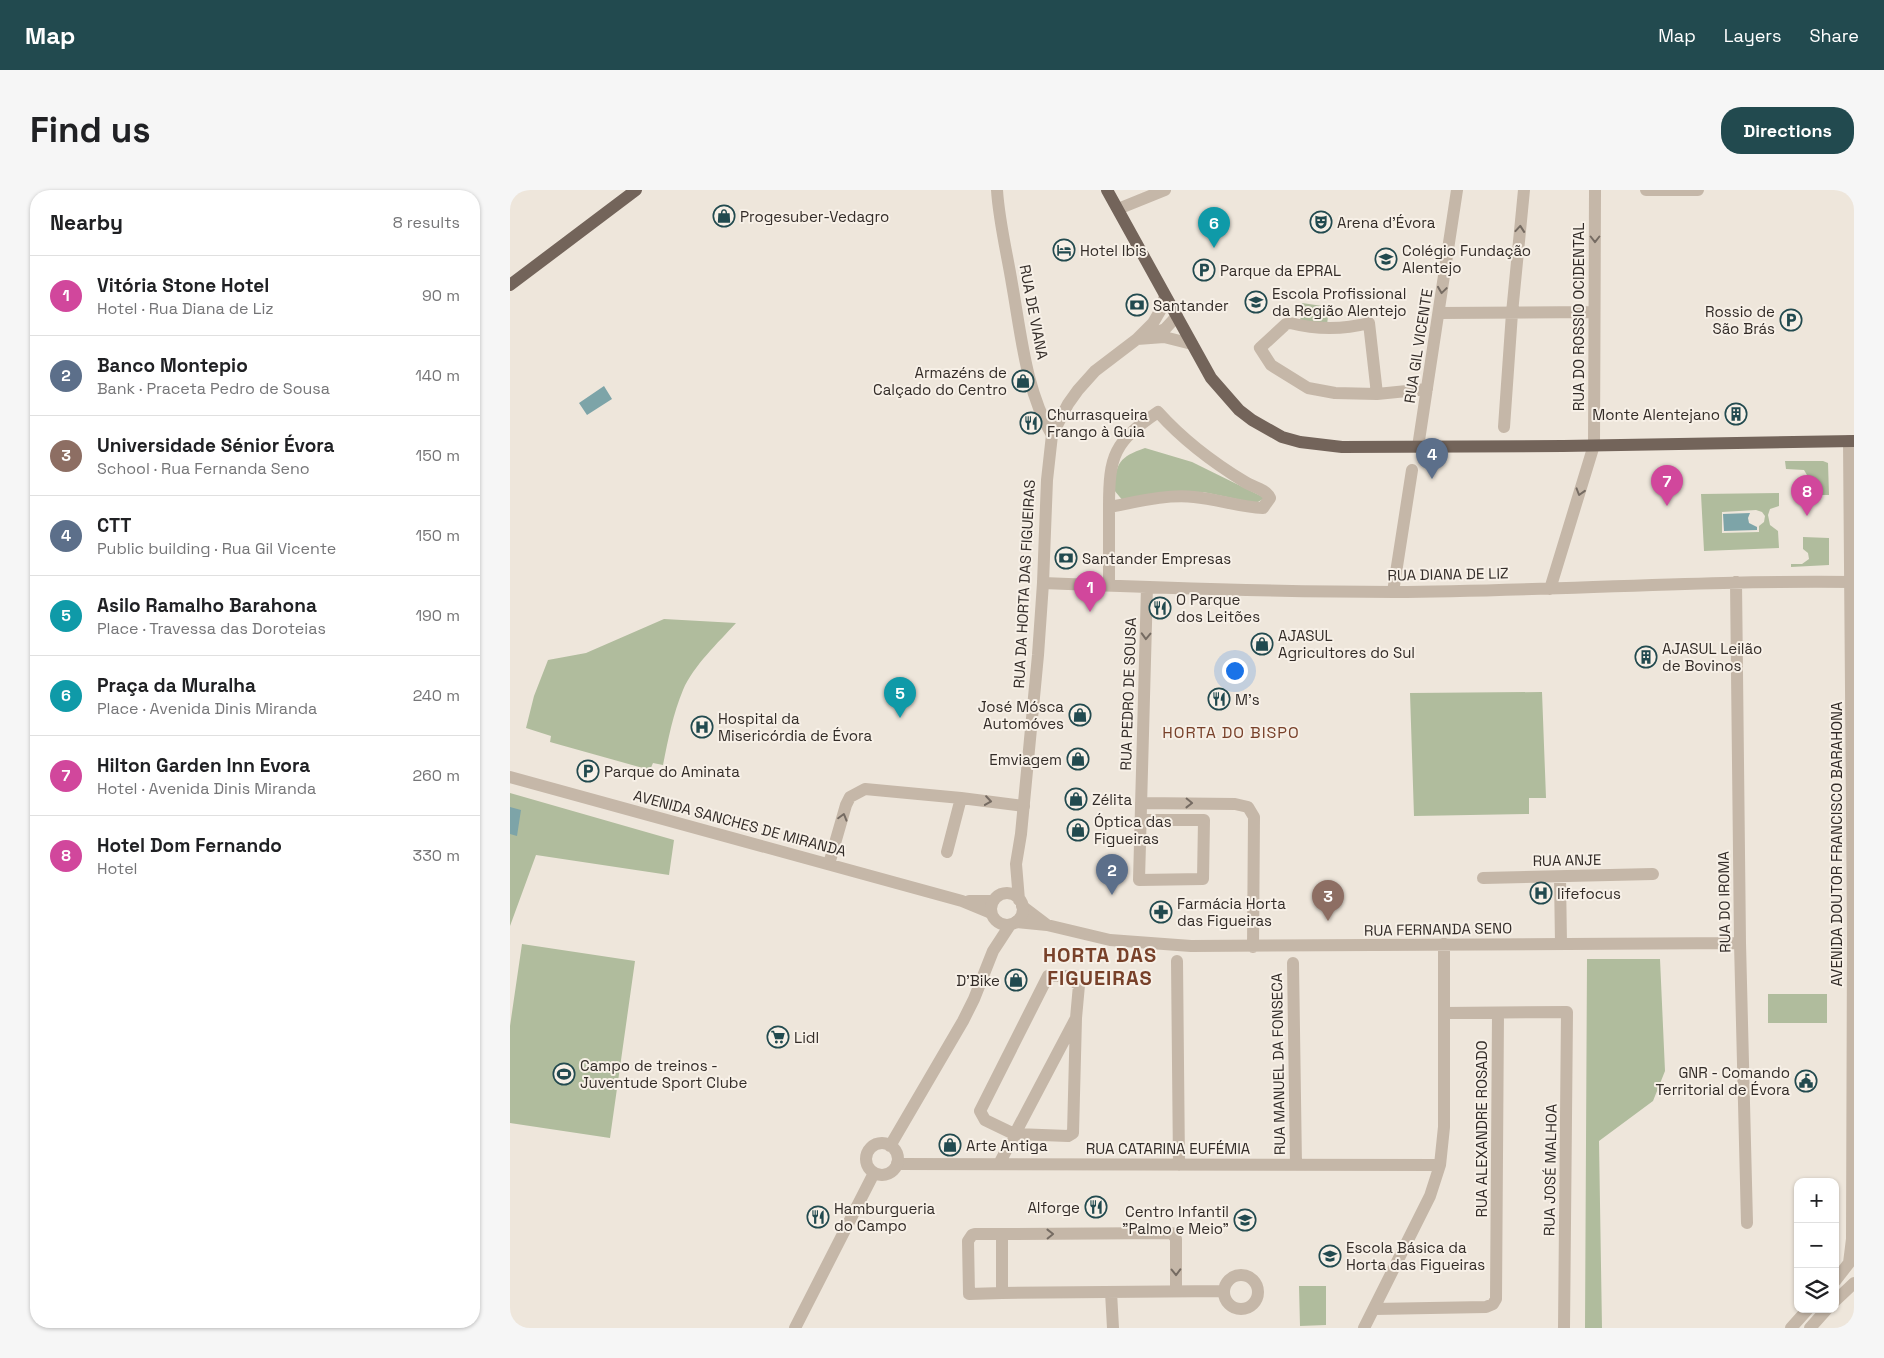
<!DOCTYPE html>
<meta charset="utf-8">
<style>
:root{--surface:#fff;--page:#f6f6f6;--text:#202124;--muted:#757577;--line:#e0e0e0;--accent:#224a4f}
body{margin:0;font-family:"Space Grotesk",sans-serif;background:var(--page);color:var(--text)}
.controls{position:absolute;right:15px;bottom:15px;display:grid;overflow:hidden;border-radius:10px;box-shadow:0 1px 4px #0004}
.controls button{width:45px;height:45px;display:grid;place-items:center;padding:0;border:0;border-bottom:1px solid var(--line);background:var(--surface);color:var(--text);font:25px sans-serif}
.you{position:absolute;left:724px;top:480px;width:18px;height:18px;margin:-12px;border:4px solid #fff;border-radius:50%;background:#1a73e8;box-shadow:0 0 0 8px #1a73e833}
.badge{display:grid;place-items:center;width:32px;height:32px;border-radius:50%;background:var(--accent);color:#fff;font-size:16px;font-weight:700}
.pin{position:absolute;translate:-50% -41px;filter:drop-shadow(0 1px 2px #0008)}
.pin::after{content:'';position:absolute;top:26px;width:18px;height:15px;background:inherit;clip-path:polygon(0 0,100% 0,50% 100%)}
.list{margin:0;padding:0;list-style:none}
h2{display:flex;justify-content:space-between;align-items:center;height:65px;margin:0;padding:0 20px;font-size:21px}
h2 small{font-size:16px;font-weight:400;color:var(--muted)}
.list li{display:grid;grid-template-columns:32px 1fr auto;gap:15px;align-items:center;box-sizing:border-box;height:80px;padding:0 20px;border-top:1px solid var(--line)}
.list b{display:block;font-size:19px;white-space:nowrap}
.list p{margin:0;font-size:16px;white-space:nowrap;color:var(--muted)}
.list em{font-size:16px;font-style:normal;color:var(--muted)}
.icon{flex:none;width:28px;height:28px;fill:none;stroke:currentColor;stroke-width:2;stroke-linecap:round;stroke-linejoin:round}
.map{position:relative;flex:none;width:1344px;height:1138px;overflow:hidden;border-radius:20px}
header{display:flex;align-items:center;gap:30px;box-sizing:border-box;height:70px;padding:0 25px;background:var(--accent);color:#fff}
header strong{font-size:24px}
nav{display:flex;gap:28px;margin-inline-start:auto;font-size:18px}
.intro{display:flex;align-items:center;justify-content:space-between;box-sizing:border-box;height:120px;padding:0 30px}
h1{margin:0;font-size:35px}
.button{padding:12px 22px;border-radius:20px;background:var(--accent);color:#fff;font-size:18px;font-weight:700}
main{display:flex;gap:30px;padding:0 30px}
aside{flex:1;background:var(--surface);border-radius:20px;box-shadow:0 1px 4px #0004}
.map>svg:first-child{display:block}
</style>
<header>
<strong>Map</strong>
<nav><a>Map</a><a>Layers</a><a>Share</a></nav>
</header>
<div class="intro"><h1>Find us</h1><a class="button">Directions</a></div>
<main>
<aside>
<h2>Nearby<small>8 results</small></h2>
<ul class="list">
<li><span class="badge" style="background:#d1479c">1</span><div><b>Vitória Stone Hotel</b><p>Hotel · Rua Diana de Liz</p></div><em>90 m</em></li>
<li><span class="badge" style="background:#5c6f8a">2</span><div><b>Banco Montepio</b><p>Bank · Praceta Pedro de Sousa</p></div><em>140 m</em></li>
<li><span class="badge" style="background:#8d6e63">3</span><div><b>Universidade Sénior Évora</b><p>School · Rua Fernanda Seno</p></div><em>150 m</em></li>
<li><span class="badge" style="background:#5c6f8a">4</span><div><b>CTT</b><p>Public building · Rua Gil Vicente</p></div><em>150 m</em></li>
<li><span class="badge" style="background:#0f9aa8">5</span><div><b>Asilo Ramalho Barahona</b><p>Place · Travessa das Doroteias</p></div><em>190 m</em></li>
<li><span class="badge" style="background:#0f9aa8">6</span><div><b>Praça da Muralha</b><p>Place · Avenida Dinis Miranda</p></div><em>240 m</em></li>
<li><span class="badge" style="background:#d1479c">7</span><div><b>Hilton Garden Inn Evora</b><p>Hotel · Avenida Dinis Miranda</p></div><em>260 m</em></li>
<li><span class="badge" style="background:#d1479c">8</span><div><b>Hotel Dom Fernando</b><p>Hotel</p></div><em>330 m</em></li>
</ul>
</aside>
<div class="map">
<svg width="1344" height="1138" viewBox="0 0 1344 1138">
<rect width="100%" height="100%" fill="#eee6db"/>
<path fill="#b0bc9d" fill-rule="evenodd" d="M 792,113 L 819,117 L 817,135 L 790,132 Z
M 635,258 L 682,272 L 755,308 L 746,313 L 693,302 L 650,303 L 614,312 L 604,300 C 606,273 609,267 635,258 Z
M 1275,271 L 1313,271 L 1318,273 L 1319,305 L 1292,305 L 1292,292 L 1296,291 L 1297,285 L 1294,280 L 1276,279 Z
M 1269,303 L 1269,316 L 1260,319 L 1258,325 L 1260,335 L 1268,341 L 1269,358 L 1194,361 L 1191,304 ZM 1246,320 L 1252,322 L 1255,326 L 1254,332 L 1249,336 L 1249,342 L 1212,343 L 1212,322 Z
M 1293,347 L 1319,348 L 1319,375 L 1281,377 L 1281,374 L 1292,374 L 1299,369 L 1298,363 L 1293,359 Z
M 154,429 L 226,433 C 208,453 184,475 173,500 C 163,524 158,550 153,575 L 143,573 L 140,580 L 40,552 L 41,546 L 16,538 L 24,506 L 38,470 L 76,463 Z
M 1032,502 L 1036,608 L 1019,608 L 1019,624 L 904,626 L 900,503 Z
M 0,603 L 164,650 L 159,685 L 26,665 L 0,736 Z
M 12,754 L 125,771 L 100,948 L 0,933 L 0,836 Z
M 1077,769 L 1150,769 L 1155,881 L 1143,911 L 1089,951 L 1092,1138 L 1075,1138 Z
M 1258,804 L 1317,804 L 1317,833 L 1258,833 Z
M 789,1096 L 816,1096 L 816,1135 L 790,1136 Z"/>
<path fill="#7da4a8" d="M 94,196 L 102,209 L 77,225 L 69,213 Z
M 1240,323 L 1238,328 L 1239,333 L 1247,337 L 1247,340 L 1214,341 L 1213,324 Z
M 0,617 L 11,620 L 7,646 L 0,644 Z"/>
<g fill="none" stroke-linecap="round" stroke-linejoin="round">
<path stroke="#c5b7a8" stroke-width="12" d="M 487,0 C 489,32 497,63 502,94 C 511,144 516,202 542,245
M 1136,0 L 1188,0
M 608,19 L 655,0
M 929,123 L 1084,122
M 867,204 L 859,133 C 832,140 808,140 780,133 L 776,134 L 750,158 L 761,175 L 798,198 L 825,203 L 867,204 L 917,199
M 648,222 C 674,251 702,272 735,292 C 743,297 756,299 760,308 L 753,318 C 730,317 707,309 684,307 C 656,304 626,312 599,317 C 599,265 604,252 648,222 Z
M 994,237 L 1002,123 L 1014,0
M 908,257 L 947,0
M 1226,392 L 1230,753 L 1237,1033
M 533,393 C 650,398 767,402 884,402 C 1037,401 1190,390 1344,392
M 599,396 L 599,317
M 1040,399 L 1084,255 L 1085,0
M 883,402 L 902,280
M 0,587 L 452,711 L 481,723
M 631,613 L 725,614 L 738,617 L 744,627 L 743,757
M 630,630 L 694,630 L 693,689 L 629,690 L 637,397
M 437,662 L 451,608
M 319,674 L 336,615 L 340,607 L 355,599 L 451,608 L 514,616
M 1050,687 L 1051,754
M 973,688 L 1143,684
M 459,711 L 483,711
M 512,716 L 537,735
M 506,732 L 537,735 L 600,750 L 681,756 L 1230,753
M 667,771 L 669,975
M 783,773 L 786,975
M 934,823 L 1057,822 L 1054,1138
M 387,974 L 930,975
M 489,974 L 566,828 L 563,943 L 558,946 L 504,944 L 475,930 L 470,921 L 538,786 L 555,786 L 569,795 L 566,828
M 465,1044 L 492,1044 L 492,1103 L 459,1104 L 458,1051 L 462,1045 Z
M 492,1044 L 662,1043 L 666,1049 L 666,1101
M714 1102a17 17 0 1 1 34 0a17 17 0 1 1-34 0Z
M 601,1102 L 603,1138
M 492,1103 L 714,1101
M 864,1119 L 976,1117 L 983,1114 L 986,1109 L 988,823
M 854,1138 L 920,1006 L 930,975 L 934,937 L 934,754"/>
<path stroke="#c5b7a8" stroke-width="12" d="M 641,145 L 655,139 L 667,126
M 627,149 L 654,147 L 682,154
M 1339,251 L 1343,747 L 1342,1047 L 1344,1057
M481 719a16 16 0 1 1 32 0a16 16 0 1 1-32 0Z
M 509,710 L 506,674 L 511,644 L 528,465 L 533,393 L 537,290 L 542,245 L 558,214 L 568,200 L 585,181 L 627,149 L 643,133 L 650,121 L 655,106
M356 969a16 16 0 1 1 32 0a16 16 0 1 1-32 0Z
M 380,956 L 453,831 L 464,809 L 483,761 L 500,735
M 1325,1091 L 1339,1073 L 1342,1049
M 1325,1111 L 1344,1093
M 285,1138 L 364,983
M 1281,1138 L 1298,1119
M 1300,1138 L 1317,1119"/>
<path stroke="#73645a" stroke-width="12" d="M 597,0 L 701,188 L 729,220 L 742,230 L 772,247 L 790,252 L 832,257 L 1053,256 L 1344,251
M 0,95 L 126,0"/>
</g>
<defs><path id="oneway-chevron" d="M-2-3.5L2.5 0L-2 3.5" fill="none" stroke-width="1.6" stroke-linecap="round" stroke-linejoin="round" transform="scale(1.25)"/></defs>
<g stroke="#756b62">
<use href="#oneway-chevron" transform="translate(1010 39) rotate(-85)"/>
<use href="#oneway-chevron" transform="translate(1085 49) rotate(90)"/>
<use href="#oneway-chevron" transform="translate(932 100) rotate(98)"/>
<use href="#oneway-chevron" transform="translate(1070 302) rotate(107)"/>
<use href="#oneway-chevron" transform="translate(636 446) rotate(92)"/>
<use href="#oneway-chevron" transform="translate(478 611) rotate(8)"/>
<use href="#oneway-chevron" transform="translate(679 613) rotate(1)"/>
<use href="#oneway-chevron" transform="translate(333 627) rotate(-74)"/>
<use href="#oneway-chevron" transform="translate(540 1044) rotate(-1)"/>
<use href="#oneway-chevron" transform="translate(666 1082) rotate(89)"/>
</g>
<defs>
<g id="shop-ring" transform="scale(1.125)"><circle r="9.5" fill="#f7f0e7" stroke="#224a4f" stroke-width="1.5"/><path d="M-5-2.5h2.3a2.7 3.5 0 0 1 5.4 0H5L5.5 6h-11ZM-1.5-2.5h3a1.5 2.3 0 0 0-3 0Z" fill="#224a4f"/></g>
<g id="theatre-ring" transform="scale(1.125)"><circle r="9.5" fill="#f7f0e7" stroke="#224a4f" stroke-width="1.5"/><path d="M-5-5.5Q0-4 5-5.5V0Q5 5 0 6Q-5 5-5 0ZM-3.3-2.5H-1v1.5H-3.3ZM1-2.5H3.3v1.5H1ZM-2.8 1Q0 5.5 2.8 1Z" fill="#224a4f"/></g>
<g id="hotel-ring" transform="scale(1.125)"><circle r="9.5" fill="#f7f0e7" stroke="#224a4f" stroke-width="1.5"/><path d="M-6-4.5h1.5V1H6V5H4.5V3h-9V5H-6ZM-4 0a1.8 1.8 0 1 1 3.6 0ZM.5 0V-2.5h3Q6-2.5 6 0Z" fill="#224a4f"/></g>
<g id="school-ring" transform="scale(1.125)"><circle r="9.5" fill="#f7f0e7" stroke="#224a4f" stroke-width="1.5"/><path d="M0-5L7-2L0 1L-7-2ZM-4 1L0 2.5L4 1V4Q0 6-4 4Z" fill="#224a4f"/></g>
<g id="parking-ring" transform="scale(1.125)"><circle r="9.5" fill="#f7f0e7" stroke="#224a4f" stroke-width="1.5"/><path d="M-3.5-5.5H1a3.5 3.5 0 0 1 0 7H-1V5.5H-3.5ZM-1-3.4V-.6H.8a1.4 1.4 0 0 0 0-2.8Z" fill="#224a4f"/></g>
<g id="bank-ring" transform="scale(1.125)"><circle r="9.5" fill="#f7f0e7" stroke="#224a4f" stroke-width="1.5"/><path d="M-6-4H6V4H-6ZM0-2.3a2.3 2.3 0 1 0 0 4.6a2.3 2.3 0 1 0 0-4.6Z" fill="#224a4f"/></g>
<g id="building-ring" transform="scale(1.125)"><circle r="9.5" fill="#f7f0e7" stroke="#224a4f" stroke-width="1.5"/><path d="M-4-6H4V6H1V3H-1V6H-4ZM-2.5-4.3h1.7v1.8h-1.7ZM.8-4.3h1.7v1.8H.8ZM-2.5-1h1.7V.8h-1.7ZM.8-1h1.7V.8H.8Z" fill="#224a4f"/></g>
<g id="restaurant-ring" transform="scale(1.125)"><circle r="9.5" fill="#f7f0e7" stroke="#224a4f" stroke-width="1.5"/><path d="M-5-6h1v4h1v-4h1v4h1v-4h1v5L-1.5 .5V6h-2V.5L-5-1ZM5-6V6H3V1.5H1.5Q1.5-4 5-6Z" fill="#224a4f"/></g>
<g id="hospital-ring" transform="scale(1.125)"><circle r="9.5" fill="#f7f0e7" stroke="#224a4f" stroke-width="1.5"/><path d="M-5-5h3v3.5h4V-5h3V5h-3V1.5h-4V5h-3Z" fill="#224a4f"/></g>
<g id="pharmacy-ring" transform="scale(1.125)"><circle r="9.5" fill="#f7f0e7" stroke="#224a4f" stroke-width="1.5"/><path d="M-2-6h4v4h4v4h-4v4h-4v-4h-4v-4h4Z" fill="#224a4f"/></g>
<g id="supermarket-ring" transform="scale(1.125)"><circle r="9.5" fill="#f7f0e7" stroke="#224a4f" stroke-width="1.5"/><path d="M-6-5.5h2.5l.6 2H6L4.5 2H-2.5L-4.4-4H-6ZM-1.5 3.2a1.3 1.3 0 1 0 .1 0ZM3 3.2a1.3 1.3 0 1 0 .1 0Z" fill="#224a4f"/></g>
<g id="stadium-ring" transform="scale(1.125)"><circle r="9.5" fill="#f7f0e7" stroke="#224a4f" stroke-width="1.5"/><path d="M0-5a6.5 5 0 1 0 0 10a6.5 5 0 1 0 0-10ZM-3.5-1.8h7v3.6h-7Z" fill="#224a4f"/></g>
<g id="civic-ring" transform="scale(1.125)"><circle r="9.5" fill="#f7f0e7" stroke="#224a4f" stroke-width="1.5"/><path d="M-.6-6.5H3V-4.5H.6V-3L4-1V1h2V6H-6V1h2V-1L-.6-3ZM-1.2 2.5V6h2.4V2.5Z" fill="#224a4f"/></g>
</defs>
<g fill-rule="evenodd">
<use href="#shop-ring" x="214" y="26"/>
<use href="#theatre-ring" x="811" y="32"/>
<use href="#hotel-ring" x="554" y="60"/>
<use href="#school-ring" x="876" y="69"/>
<use href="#parking-ring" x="694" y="80"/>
<use href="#school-ring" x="746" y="112"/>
<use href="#bank-ring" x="627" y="115"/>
<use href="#parking-ring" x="1281" y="130"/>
<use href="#shop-ring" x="513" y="191"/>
<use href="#building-ring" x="1226" y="224"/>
<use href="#restaurant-ring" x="521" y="233"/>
<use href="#bank-ring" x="556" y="368"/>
<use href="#restaurant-ring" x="650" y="418"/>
<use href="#shop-ring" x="752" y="454"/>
<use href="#building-ring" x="1136" y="467"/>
<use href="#restaurant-ring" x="709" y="509"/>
<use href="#shop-ring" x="570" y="525"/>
<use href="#hospital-ring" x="192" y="537"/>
<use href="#shop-ring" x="568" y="569"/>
<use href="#parking-ring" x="78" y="581"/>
<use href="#shop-ring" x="566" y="609"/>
<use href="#shop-ring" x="568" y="640"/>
<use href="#hospital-ring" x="1031" y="703"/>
<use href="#pharmacy-ring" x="651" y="722"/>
<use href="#shop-ring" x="506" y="790"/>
<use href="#supermarket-ring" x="268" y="847"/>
<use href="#stadium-ring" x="54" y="884"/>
<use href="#civic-ring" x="1296" y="891"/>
<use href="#shop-ring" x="440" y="955"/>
<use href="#restaurant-ring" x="586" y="1017"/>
<use href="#restaurant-ring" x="308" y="1027"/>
<use href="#school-ring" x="735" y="1030"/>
<use href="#school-ring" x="820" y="1066"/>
</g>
<g text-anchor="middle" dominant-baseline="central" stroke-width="4" stroke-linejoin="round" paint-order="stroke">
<g font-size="15" fill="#332c28" stroke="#f7f0e7" text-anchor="start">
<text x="230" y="26">Progesuber-Vedagro</text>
<text x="827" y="32">Arena d'Évora</text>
<text x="570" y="60">Hotel Ibis</text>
<text x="892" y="60">Colégio Fundação<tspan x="892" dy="17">Alentejo</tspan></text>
<text x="710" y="80">Parque da EPRAL</text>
<text x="762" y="103">Escola Profissional<tspan x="762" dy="17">da Região Alentejo</tspan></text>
<text x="643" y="115">Santander</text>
<text x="1265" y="121" text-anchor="end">Rossio de<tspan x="1265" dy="17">São Brás</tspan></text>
<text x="497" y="182" text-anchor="end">Armazéns de<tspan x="497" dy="17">Calçado do Centro</tspan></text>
<text x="537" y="224">Churrasqueira<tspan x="537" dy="17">Frango à Guia</tspan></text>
<text x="1210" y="224" text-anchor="end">Monte Alentejano</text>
<text x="572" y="368">Santander Empresas</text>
<text x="666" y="409">O Parque<tspan x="666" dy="17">dos Leitões</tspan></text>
<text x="768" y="445">AJASUL<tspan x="768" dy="17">Agricultores do Sul</tspan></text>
<text x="1152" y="458">AJASUL Leilão<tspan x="1152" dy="17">de Bovinos</tspan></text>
<text x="725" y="509">M's</text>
<text x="554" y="516" text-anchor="end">José Mósca<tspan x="554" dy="17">Automóves</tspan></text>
<text x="208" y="528">Hospital da<tspan x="208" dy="17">Misericórdia de Évora</tspan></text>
<text x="552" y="569" text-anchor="end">Emviagem</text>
<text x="94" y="581">Parque do Aminata</text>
<text x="582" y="609">Zélita</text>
<text x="584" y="631">Óptica das<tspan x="584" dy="17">Figueiras</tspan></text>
<text x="1047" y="703">lifefocus</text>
<text x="667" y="713">Farmácia Horta<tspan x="667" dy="17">das Figueiras</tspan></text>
<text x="490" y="790" text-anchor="end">D'Bike</text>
<text x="284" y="847">Lidl</text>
<text x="70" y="875">Campo de treinos -<tspan x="70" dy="17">Juventude Sport Clube</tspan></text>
<text x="1280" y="882" text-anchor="end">GNR - Comando<tspan x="1280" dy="17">Territorial de Évora</tspan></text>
<text x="456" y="955">Arte Antiga</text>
<text x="570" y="1017" text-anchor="end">Alforge</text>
<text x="324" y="1018">Hamburgueria<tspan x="324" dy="17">do Campo</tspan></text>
<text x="719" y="1021" text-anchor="end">Centro Infantil<tspan x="719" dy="17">"Palmo e Meio"</tspan></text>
<text x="836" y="1057">Escola Básica da<tspan x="836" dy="17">Horta das Figueiras</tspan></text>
</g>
<g font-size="15" fill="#332c28" stroke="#f7f0e7">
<text transform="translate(524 122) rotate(79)">RUA DE VIANA</text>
<text transform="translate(1068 127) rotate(-90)">RUA DO ROSSIO OCIDENTAL</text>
<text transform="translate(908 156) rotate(-81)">RUA GIL VICENTE</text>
<text transform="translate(938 384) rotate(-1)">RUA DIANA DE LIZ</text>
<text transform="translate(514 394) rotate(-87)">RUA DA HORTA DAS FIGUEIRAS</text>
<text transform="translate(618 504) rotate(-88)">RUA PEDRO DE SOUSA</text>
<text transform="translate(230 633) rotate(15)">AVENIDA SANCHES DE MIRANDA</text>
<text transform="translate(1326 654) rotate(-90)">AVENIDA DOUTOR FRANCISCO BARAHONA</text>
<text transform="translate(1057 670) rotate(-1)">RUA ANJE</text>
<text transform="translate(1214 712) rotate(-91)">RUA DO IROMA</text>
<text transform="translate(928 739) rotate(-1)">RUA FERNANDA SENO</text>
<text transform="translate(768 874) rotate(-91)">RUA MANUEL DA FONSECA</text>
<text transform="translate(971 939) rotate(-90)">RUA ALEXANDRE ROSADO</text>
<text x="658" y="958">RUA CATARINA EUFÉMIA</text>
<text transform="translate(1040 980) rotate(-89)">RUA JOSÉ MALHOA</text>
</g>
<g font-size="16" letter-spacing="1" fill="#78412a" stroke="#f7f0e7">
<text x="721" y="542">HORTA DO BISPO</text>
</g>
<g font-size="20" font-weight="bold" letter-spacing="1" fill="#78412a" stroke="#f7f0e7">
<text x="590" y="765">HORTA DAS<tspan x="590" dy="23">FIGUEIRAS</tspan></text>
</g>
</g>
</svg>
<div class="controls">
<button>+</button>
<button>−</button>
<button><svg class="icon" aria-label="layers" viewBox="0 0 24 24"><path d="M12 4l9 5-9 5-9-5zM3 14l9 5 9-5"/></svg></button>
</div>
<div class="you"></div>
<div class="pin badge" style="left:580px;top:422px;background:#d1479c">1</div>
<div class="pin badge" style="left:602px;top:705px;background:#5c6f8a">2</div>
<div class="pin badge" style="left:818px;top:731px;background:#8d6e63">3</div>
<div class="pin badge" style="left:922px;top:289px;background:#5c6f8a">4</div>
<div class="pin badge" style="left:390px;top:528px;background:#0f9aa8">5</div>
<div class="pin badge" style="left:704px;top:58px;background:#0f9aa8">6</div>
<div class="pin badge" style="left:1157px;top:316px;background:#d1479c">7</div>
<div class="pin badge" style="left:1297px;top:326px;background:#d1479c">8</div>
</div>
</main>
